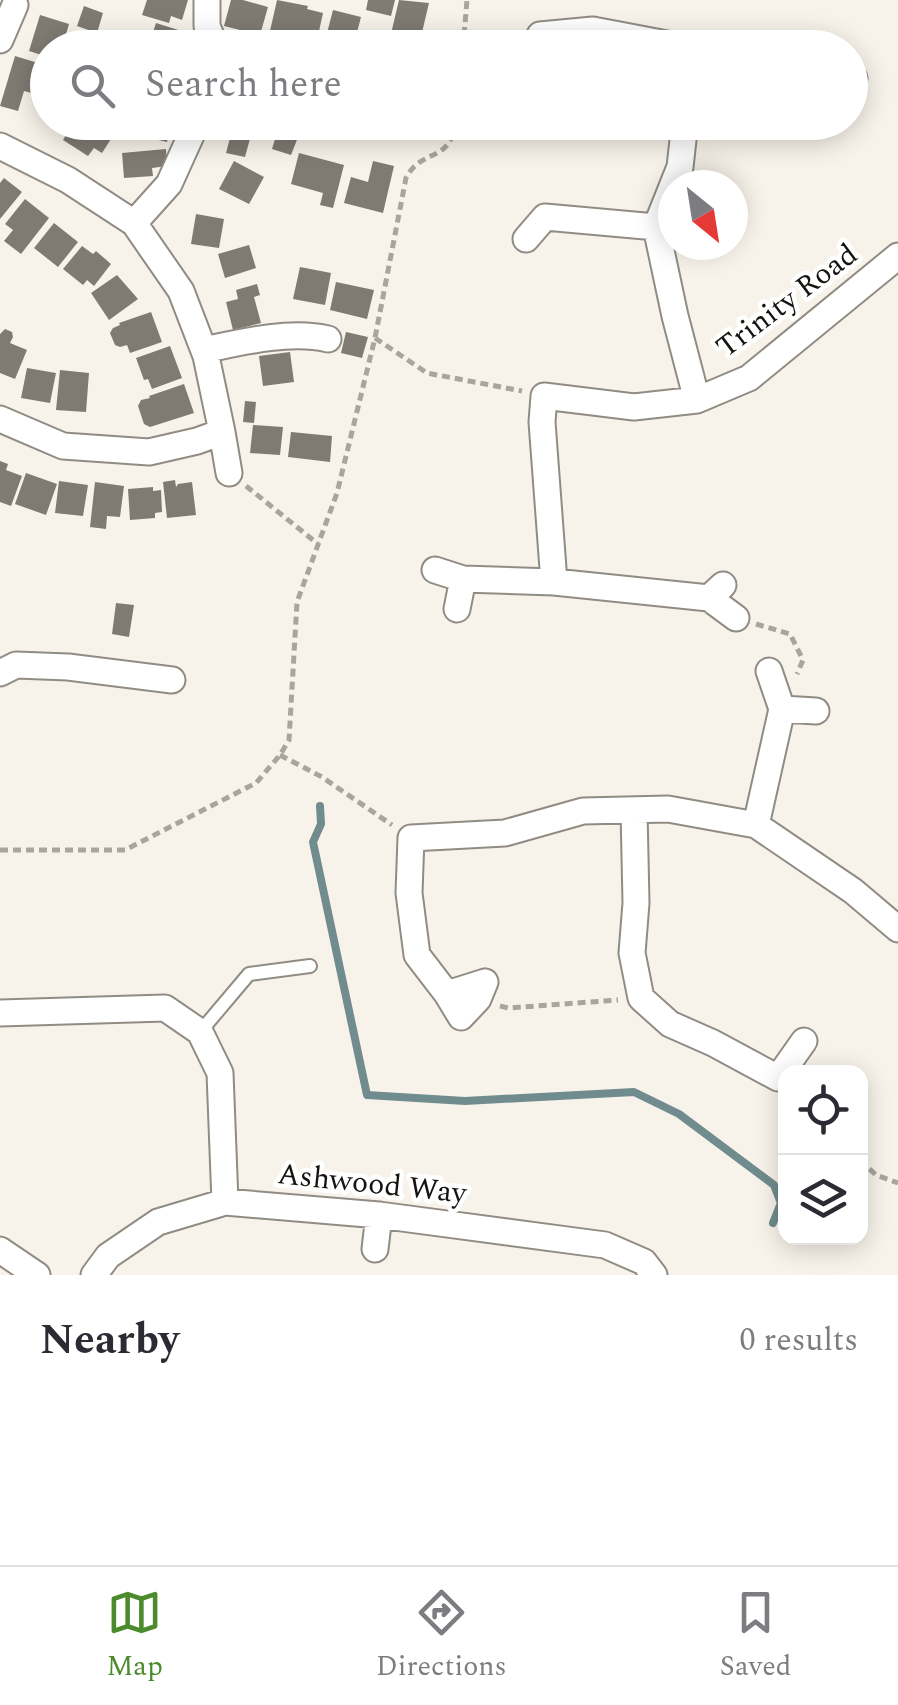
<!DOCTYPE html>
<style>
:root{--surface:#fff;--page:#f2f2f3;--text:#2b2b33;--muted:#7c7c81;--line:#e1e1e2;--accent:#4b8b2d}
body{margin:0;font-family:Spectral,serif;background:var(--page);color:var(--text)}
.controls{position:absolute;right:30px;bottom:30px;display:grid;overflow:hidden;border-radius:20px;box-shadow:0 5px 25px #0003}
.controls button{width:90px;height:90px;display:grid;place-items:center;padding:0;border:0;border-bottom:2px solid var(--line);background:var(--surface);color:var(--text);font:50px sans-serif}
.compass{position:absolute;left:658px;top:170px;width:90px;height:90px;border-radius:50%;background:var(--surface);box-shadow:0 5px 25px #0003;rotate:150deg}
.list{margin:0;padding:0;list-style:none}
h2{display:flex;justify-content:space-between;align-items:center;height:130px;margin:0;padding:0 40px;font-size:42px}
h2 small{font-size:32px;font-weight:400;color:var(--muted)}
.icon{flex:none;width:55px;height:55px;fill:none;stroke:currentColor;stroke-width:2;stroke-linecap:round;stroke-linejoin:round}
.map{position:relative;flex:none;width:898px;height:1275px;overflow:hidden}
.search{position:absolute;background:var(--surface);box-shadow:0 5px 25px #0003;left:30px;right:30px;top:30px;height:110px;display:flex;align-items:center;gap:25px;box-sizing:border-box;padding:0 35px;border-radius:55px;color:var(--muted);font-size:38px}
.sheet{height:290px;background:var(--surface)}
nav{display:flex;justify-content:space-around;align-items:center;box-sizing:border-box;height:140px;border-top:2px solid var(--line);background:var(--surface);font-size:28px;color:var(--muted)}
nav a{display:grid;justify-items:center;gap:5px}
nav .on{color:var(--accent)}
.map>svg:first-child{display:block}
</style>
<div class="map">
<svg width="898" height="1275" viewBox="0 0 898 1275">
<rect width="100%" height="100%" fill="#f8f3ea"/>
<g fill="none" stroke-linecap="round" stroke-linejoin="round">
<path stroke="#718c8e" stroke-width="8" d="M 320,806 L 321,824 L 313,842 L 367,1095 L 465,1101 L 634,1092 L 679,1114 L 774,1185 L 781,1203 L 773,1223"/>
</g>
<path fill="#7f7a72" d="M 147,0 L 188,0 L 182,20 L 171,16 L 169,23 L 142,15 Z
M 231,0 L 243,0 L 268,7 L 260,35 L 224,26 Z
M 277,0 L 308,6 L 307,9 L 323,13 L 316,45 L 300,42 L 300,38 L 270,31 Z
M 368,0 L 395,0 L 391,16 L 366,10 Z
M 399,0 L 429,3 L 419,45 L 390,38 Z
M 84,6 L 103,13 L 97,33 L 77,26 Z
M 333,10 L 361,17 L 354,44 L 326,37 Z
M 40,15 L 69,24 L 62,48 L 48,48 L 48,57 L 29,51 Z
M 156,23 L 188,33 L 183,48 L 148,48 Z
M 15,56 L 48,66 L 39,95 L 24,91 L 18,111 L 0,106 Z
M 74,122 L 110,122 L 118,128 L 102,153 L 94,148 L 88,156 L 63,140 Z
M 150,122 L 172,122 L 167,142 L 146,137 Z
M 262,122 L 304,122 L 291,155 L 272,149 L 276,136 L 260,131 Z
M 371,122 L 405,122 L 401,137 L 370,129 Z
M 232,130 L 251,135 L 245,157 L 226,153 Z
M 166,149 L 167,166 L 152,168 L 153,176 L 124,178 L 122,153 Z
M 299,153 L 344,165 L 333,208 L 320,205 L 323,193 L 291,184 Z
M 234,161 L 264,177 L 249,204 L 219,189 Z
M 373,161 L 394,166 L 383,213 L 344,203 L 351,177 L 368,182 Z
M 4,178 L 22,192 L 0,219 L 0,183 Z
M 25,199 L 49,218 L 21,254 L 4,241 L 13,230 L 5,224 Z
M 196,214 L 224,219 L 219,248 L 191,244 Z
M 54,223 L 78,242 L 58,267 L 34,248 Z
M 249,245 L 256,268 L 225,278 L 218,254 Z
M 82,246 L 93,254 L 96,251 L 111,264 L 94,286 L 87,280 L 83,285 L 63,269 Z
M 300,267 L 331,273 L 325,305 L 293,299 Z
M 117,275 L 138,299 L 109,320 L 91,293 Z
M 336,282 L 374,290 L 367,319 L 330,310 Z
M 257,284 L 260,295 L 254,297 L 261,323 L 233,330 L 226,302 L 238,299 L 236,290 Z
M 151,312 L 162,342 L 130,353 L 127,345 L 120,347 L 115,345 L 110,333 L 113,328 L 120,325 L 119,323 Z
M 5,329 L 12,332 L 13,337 L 10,343 L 27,350 L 15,379 L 0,373 L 0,334 Z
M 346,332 L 368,337 L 362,358 L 341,353 Z
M 170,346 L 182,378 L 152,389 L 148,379 L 144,380 L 136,358 Z
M 290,352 L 294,382 L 263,386 L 259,356 Z
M 27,368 L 56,373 L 50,403 L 21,398 Z
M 60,370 L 89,373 L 86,412 L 56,410 Z
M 184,384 L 194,413 L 150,427 L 144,424 L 138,406 L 141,400 L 150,398 L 149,396 Z
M 245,401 L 256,402 L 254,423 L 243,422 Z
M 253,425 L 283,427 L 280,455 L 250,453 Z
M 291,432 L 332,436 L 330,462 L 288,457 Z
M 0,461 L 8,464 L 6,470 L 22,476 L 11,506 L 0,502 Z
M 26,473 L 57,484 L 46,515 L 15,504 Z
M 175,480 L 176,487 L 178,484 L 192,482 L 196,515 L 167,518 L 163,482 Z
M 59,481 L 88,485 L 83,516 L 55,513 Z
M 95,482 L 124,486 L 120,517 L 107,516 L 106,529 L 90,527 Z
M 153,487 L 153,491 L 161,490 L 162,512 L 155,513 L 155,518 L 130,520 L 128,489 Z
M 116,603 L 134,605 L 129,637 L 112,634 Z"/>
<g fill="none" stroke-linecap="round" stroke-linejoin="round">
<g stroke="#918c83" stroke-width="16">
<path id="service" d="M 200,1032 L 249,974 L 310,966"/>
</g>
<g stroke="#918c83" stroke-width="29">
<path id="minor" d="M 207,0 L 207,26 L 216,48
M 540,35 L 593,30 L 688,48
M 0,40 L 15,5
M 850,73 L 854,78
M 685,122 L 680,167 L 656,227 L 675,316 L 697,400
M 0,146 L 68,180 L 134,223 L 181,291 L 206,356 L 222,432 L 197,441 L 149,452 L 63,446 L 0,419
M 134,223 L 169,184 L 197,122
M 526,239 L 545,217 L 656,227
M 204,350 C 241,342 291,330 328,339
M 222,432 L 229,473
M 435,570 L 463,579 L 554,582 L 542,422 L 544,396 L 634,407 L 697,400 L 749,378 L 898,256
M 554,582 L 709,598 L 723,585
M 709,598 L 736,618
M 457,609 L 463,579
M 769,671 L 782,709
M 0,673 L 16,665 L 68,667 L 172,680
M 634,810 L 636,903 L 632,953 L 641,998 L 670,1024 L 713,1043 L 778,1078 L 804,1041
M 756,825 L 782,709 L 816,711
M 485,982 L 447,994 L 417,955 L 409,893 L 411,838 L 505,833 L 583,811 L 668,809 L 756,825 L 853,891 L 898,929
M 447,994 L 461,1017 L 478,999 L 485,982
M 0,1013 L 165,1008 L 200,1032 L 220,1073 L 225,1202
M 375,1249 L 379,1215
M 0,1250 L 37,1275
M 94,1275 L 108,1256 L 158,1222 L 225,1202 L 379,1215 L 605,1245 L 644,1262 L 654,1275"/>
</g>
<path stroke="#a9a59e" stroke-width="5" stroke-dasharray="8 5" stroke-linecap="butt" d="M 463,48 L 467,0
M 375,338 L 427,373 L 522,391
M 246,486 L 318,544
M 756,624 L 790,634 L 803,660 L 797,674
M 280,755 L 322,777 L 392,825
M 0,850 L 125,850 L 256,783 L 280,755 L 289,740 L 297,602 L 337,493 L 375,338 L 406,178 C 422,147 451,164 455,122
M 500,1006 L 508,1008 L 618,1000
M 860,1160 L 876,1175 L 898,1183"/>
<use href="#service" stroke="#fff" stroke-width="12"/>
<use href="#minor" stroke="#fff" stroke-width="25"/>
</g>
<g text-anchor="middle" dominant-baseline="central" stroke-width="9" stroke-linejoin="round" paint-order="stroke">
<g font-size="30" fill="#161411" stroke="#fff">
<text transform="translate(787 301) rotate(-37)">Trinity Road</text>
<text transform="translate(372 1184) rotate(6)">Ashwood Way</text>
</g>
</g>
</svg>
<div class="controls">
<button><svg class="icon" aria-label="locate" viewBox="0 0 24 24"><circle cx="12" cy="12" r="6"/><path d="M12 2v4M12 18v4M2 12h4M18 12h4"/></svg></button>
<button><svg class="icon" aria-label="layers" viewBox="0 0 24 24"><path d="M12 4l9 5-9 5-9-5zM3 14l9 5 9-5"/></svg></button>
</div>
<svg class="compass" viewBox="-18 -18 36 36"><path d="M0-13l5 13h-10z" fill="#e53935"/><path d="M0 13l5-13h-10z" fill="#7c7c81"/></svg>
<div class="search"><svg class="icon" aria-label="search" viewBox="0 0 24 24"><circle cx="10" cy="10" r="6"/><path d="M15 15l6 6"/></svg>Search here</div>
</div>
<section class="sheet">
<h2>Nearby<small>0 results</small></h2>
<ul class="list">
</ul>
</section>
<nav>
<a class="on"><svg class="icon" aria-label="map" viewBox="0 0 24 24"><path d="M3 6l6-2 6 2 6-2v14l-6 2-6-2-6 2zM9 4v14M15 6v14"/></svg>Map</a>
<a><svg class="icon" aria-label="directions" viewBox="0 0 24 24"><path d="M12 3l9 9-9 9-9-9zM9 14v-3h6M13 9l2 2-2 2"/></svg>Directions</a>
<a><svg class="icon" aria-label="saved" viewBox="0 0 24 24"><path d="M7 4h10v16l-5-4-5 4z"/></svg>Saved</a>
</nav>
